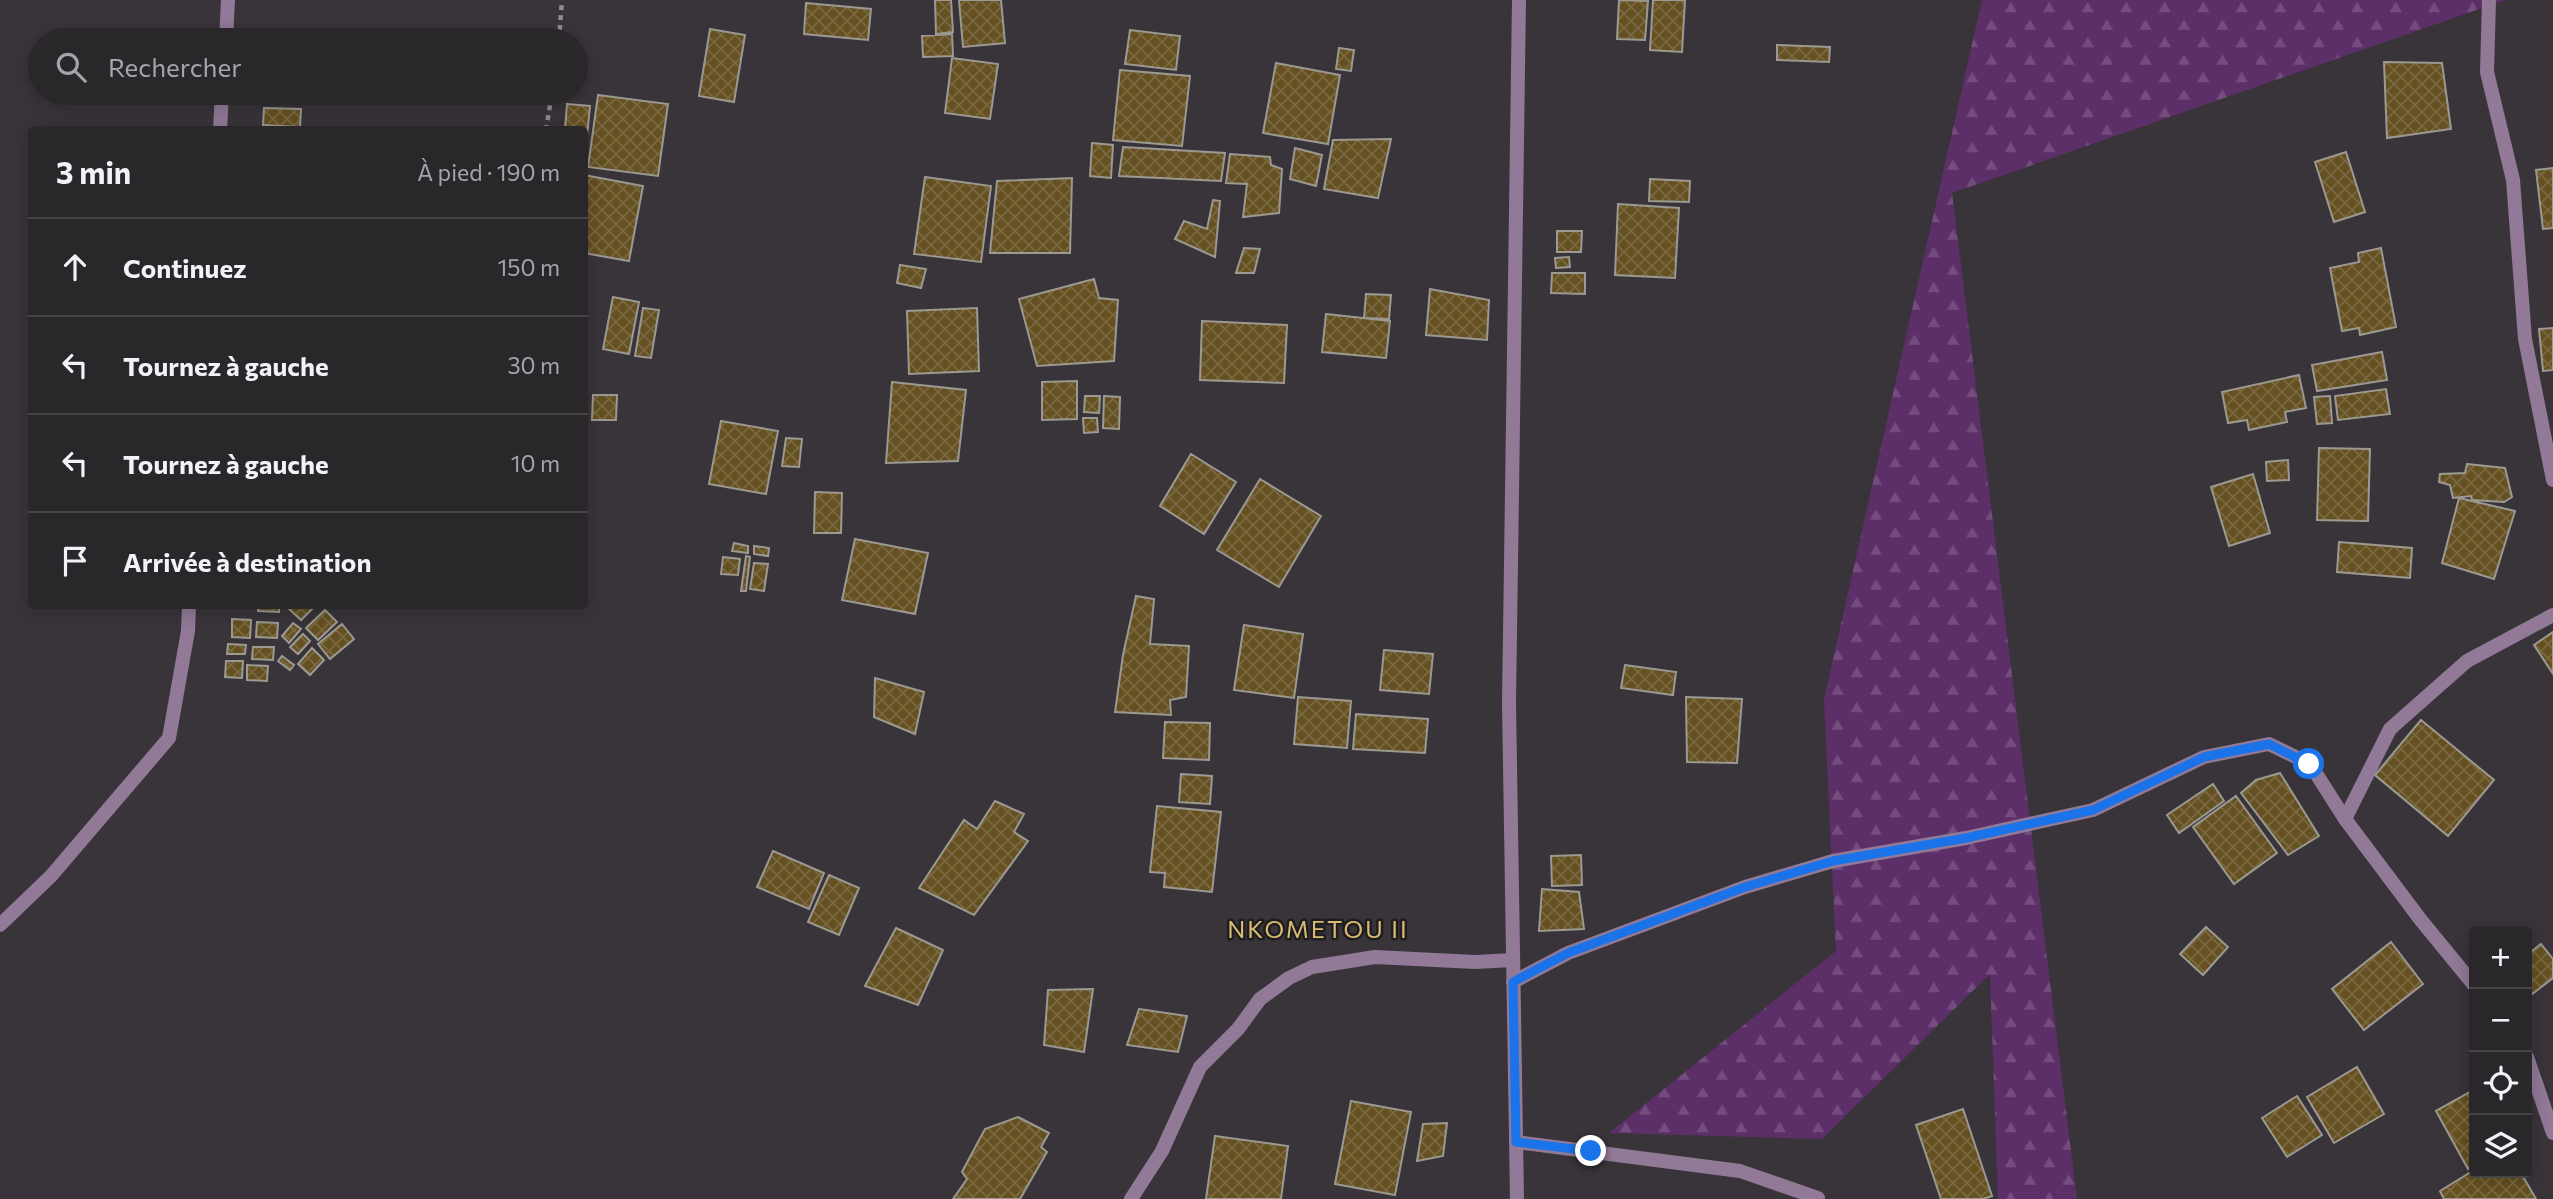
<!DOCTYPE html>
<html lang="fr">
<meta charset="utf-8">
<style>
:root{--surface:#2a272b;--page:#363337;--text:#f1f3f6;--muted:#a5a5a9;--line:#464447}
body{margin:0;font-family:Commissioner,sans-serif;background:var(--page);color:var(--text)}
.controls{position:absolute;right:21px;bottom:21px;display:grid;overflow:hidden;border-radius:7px;box-shadow:0 4px 18px #0003}
.controls button{width:63px;height:63px;display:grid;place-items:center;padding:0;border:0;border-bottom:2px solid var(--line);background:var(--surface);color:var(--text);font:35px sans-serif}
.stop{position:absolute;width:21px;height:21px;margin:-16px;border:5px solid #1a73e8;border-radius:50%;background:#fff}
.stop.end{background:#1a73e8;border-color:#fff;box-shadow:0 2px 7px #0008}
.list{margin:0;padding:0;list-style:none}
h2{display:flex;justify-content:space-between;align-items:center;height:91px;margin:0;padding:0 28px;font-size:30px}
h2 small{font-size:23px;font-weight:400;color:var(--muted)}
.list li{display:grid;grid-template-columns:46px 1fr auto;gap:21px;align-items:center;box-sizing:border-box;height:98px;padding:0 28px;border-top:2px solid var(--line)}
.list b{display:block;font-size:26px;white-space:nowrap}
.list em{font-size:23px;font-style:normal;color:var(--muted)}
.icon{flex:none;width:38px;height:38px;fill:none;stroke:currentColor;stroke-width:2;stroke-linecap:round;stroke-linejoin:round}
.map{position:relative;flex:none;width:2553px;height:1199px;overflow:hidden}
.search{position:absolute;background:var(--surface);box-shadow:0 4px 18px #0003;left:28px;top:28px;width:560px;height:77px;display:flex;align-items:center;gap:18px;box-sizing:border-box;padding:0 24px;border-radius:38px;color:var(--muted);font-size:26px}
.panel{position:absolute;background:var(--surface);box-shadow:0 4px 18px #0003;left:28px;top:126px;width:560px;height:483px;border-radius:7px}
.map>svg:first-child{display:block}
</style>
<div class="map">
<svg width="2553" height="1199" viewBox="0 0 2553 1199">
<defs>
<pattern id="forest-firs" width="22" height="20" patternUnits="userSpaceOnUse" patternTransform="scale(1.75)"><rect width="22" height="20" fill="#5d2f69"/><path d="M5 1l3.5 6h-7zM16 11l3.5 6h-7z" fill="#744c7e"/></pattern>
<pattern id="building-cross-hatch" width="8" height="8" patternUnits="userSpaceOnUse" patternTransform="scale(1.75)"><rect width="8" height="8" fill="#645020"/><path d="M0 0l8 8M0 8l8-8" fill="none" stroke="#7a6840"/></pattern>
</defs>
<rect width="100%" height="100%" fill="#383439"/>
<path fill="url(#forest-firs)" d="M 1982,0 L 2505,0 L 1952,193 L 2077,1199 L 1998,1199 L 1990,974 L 1822,1139 L 1609,1133 L 1836,951 L 1824,699 Z"/>
<path fill="url(#building-cross-hatch)" stroke="#9c9992" stroke-width="2" d="M 935,0 L 951,0 L 953,32 L 936,34 Z
M 959,0 L 1001,0 L 1005,43 L 963,47 Z
M 1619,0 L 1648,1 L 1645,40 L 1617,39 Z
M 1653,0 L 1685,0 L 1682,52 L 1650,50 Z
M 806,3 L 871,9 L 868,40 L 804,34 Z
M 710,29 L 745,35 L 734,102 L 699,96 Z
M 1130,30 L 1180,36 L 1176,70 L 1125,64 Z
M 407,33 L 420,33 L 420,40 L 406,40 Z
M 952,34 L 953,56 L 923,57 L 922,36 Z
M 455,35 L 467,36 L 467,40 L 455,40 Z
M 1777,45 L 1830,47 L 1829,62 L 1777,60 Z
M 1339,48 L 1354,50 L 1351,71 L 1336,69 Z
M 952,58 L 998,64 L 990,119 L 945,113 Z
M 2384,62 L 2442,63 L 2451,129 L 2387,138 Z
M 1276,63 L 1340,75 L 1328,144 L 1263,133 Z
M 1120,70 L 1190,76 L 1182,146 L 1113,140 Z
M 598,95 L 668,104 L 658,176 L 588,167 Z
M 567,104 L 590,106 L 585,156 L 584,130 L 565,130 Z
M 264,108 L 301,109 L 300,127 L 263,125 Z
M 1391,139 L 1378,198 L 1324,189 L 1333,140 Z
M 1092,143 L 1113,145 L 1111,178 L 1090,176 Z
M 1123,147 L 1225,153 L 1221,181 L 1119,176 Z
M 1295,148 L 1322,155 L 1316,186 L 1290,179 Z
M 2346,152 L 2365,212 L 2334,222 L 2315,162 Z
M 1230,154 L 1270,157 L 1271,165 L 1282,169 L 1279,213 L 1243,217 L 1247,184 L 1226,183 Z
M 2553,168 L 2553,228 L 2543,229 L 2536,170 Z
M 584,175 L 643,186 L 629,261 L 584,253 Z
M 925,177 L 991,186 L 981,262 L 914,254 Z
M 1072,178 L 1070,253 L 990,253 L 997,181 Z
M 1650,179 L 1690,181 L 1689,202 L 1649,201 Z
M 1213,200 L 1220,201 L 1215,257 L 1175,239 L 1184,221 L 1207,229 Z
M 1618,204 L 1679,208 L 1675,278 L 1615,275 Z
M 1557,231 L 1582,231 L 1581,252 L 1557,252 Z
M 1244,248 L 1260,249 L 1254,273 L 1236,273 Z
M 2381,248 L 2396,327 L 2360,335 L 2359,328 L 2342,331 L 2330,268 L 2359,262 L 2358,253 Z
M 1569,257 L 1570,267 L 1556,268 L 1555,258 Z
M 900,265 L 926,269 L 921,288 L 897,283 Z
M 1552,273 L 1585,273 L 1585,294 L 1551,293 Z
M 1094,279 L 1099,298 L 1118,300 L 1114,361 L 1037,366 L 1019,299 Z
M 1430,289 L 1489,300 L 1487,340 L 1426,335 Z
M 1366,294 L 1391,295 L 1389,319 L 1364,318 Z
M 613,297 L 639,302 L 629,354 L 603,349 Z
M 643,308 L 659,310 L 651,358 L 635,356 Z
M 977,308 L 979,371 L 909,374 L 907,311 Z
M 1326,314 L 1390,321 L 1386,358 L 1322,352 Z
M 1202,321 L 1287,325 L 1284,383 L 1200,380 Z
M 2553,328 L 2553,370 L 2543,371 L 2539,329 Z
M 2382,352 L 2387,380 L 2317,391 L 2312,365 Z
M 2299,375 L 2306,408 L 2285,412 L 2287,422 L 2249,430 L 2247,420 L 2228,423 L 2222,392 Z
M 1077,381 L 1077,419 L 1042,420 L 1042,382 Z
M 892,382 L 966,390 L 958,461 L 886,463 Z
M 2386,389 L 2390,414 L 2338,420 L 2335,396 Z
M 593,395 L 617,395 L 616,420 L 592,420 Z
M 1085,396 L 1100,396 L 1099,413 L 1084,412 Z
M 1104,396 L 1120,397 L 1119,429 L 1103,428 Z
M 2330,396 L 2332,423 L 2317,424 L 2314,397 Z
M 1083,418 L 1097,418 L 1098,432 L 1084,433 Z
M 721,421 L 778,431 L 766,494 L 709,484 Z
M 786,438 L 802,439 L 799,467 L 782,466 Z
M 2319,448 L 2370,449 L 2368,521 L 2317,520 Z
M 1191,454 L 1236,482 L 1204,534 L 1160,506 Z
M 2288,460 L 2289,480 L 2267,481 L 2266,462 Z
M 2467,464 L 2505,468 L 2512,497 L 2504,502 L 2472,500 L 2471,496 L 2453,498 L 2450,485 L 2439,482 L 2440,474 L 2465,473 Z
M 2253,474 L 2270,533 L 2229,546 L 2211,487 Z
M 1260,479 L 1321,516 L 1279,587 L 1217,550 Z
M 815,492 L 842,493 L 841,533 L 814,533 Z
M 2459,498 L 2515,511 L 2494,579 L 2442,563 Z
M 855,539 L 928,553 L 915,614 L 842,600 Z
M 2339,542 L 2412,548 L 2410,578 L 2337,572 Z
M 734,543 L 748,546 L 748,553 L 732,551 Z
M 754,546 L 769,548 L 768,556 L 754,554 Z
M 746,556 L 750,557 L 746,591 L 741,591 Z
M 723,557 L 740,559 L 738,575 L 721,574 Z
M 754,563 L 768,564 L 764,591 L 750,589 Z
M 1136,596 L 1154,599 L 1150,644 L 1189,646 L 1186,697 L 1170,700 L 1171,715 L 1115,712 L 1123,655 Z
M 258,606 L 279,606 L 279,612 L 258,611 Z
M 286,606 L 315,606 L 301,620 Z
M 325,610 L 337,622 L 318,640 L 306,628 Z
M 232,619 L 251,620 L 250,638 L 232,637 Z
M 257,622 L 278,623 L 277,638 L 256,637 Z
M 293,623 L 301,629 L 289,643 L 282,636 Z
M 342,624 L 354,639 L 330,659 L 318,644 Z
M 1244,625 L 1303,634 L 1294,698 L 1234,690 Z
M 2553,632 L 2553,674 L 2534,645 Z
M 303,634 L 310,641 L 298,654 L 290,647 Z
M 228,644 L 246,645 L 245,654 L 227,654 Z
M 253,647 L 274,647 L 273,660 L 252,659 Z
M 312,648 L 324,660 L 310,675 L 298,664 Z
M 1384,650 L 1433,654 L 1429,694 L 1380,690 Z
M 282,656 L 294,665 L 290,670 L 278,661 Z
M 226,661 L 243,661 L 242,678 L 225,677 Z
M 247,665 L 268,666 L 267,681 L 247,680 Z
M 1625,665 L 1676,672 L 1673,695 L 1621,688 Z
M 875,678 L 924,692 L 915,734 L 874,717 Z
M 1298,697 L 1351,701 L 1347,748 L 1294,744 Z
M 1686,697 L 1742,699 L 1737,763 L 1687,762 Z
M 1356,714 L 1428,719 L 1425,753 L 1353,749 Z
M 2421,720 L 2494,780 L 2448,836 L 2375,775 Z
M 1165,722 L 1210,723 L 1209,760 L 1163,758 Z
M 2280,773 L 2319,836 L 2288,855 L 2241,793 L 2256,780 Z
M 1181,774 L 1212,776 L 1210,804 L 1179,802 Z
M 2213,784 L 2224,801 L 2179,833 L 2167,815 Z
M 2236,796 L 2277,853 L 2234,884 L 2193,827 Z
M 995,801 L 1024,814 L 1014,832 L 1028,841 L 974,915 L 919,888 L 964,820 L 977,829 Z
M 1157,806 L 1221,812 L 1212,892 L 1164,887 L 1165,873 L 1150,872 Z
M 773,851 L 824,873 L 809,909 L 757,887 Z
M 1581,855 L 1582,885 L 1552,886 L 1551,856 Z
M 829,875 L 859,888 L 839,935 L 808,922 Z
M 1542,889 L 1579,892 L 1584,929 L 1539,931 Z
M 2206,927 L 2228,947 L 2203,975 L 2180,954 Z
M 896,928 L 943,950 L 918,1005 L 865,986 Z
M 2391,942 L 2423,984 L 2364,1030 L 2332,989 Z
M 2541,944 L 2553,959 L 2553,978 L 2527,998 L 2527,955 Z
M 1093,989 L 1084,1052 L 1044,1045 L 1048,990 Z
M 1139,1009 L 1187,1016 L 1178,1052 L 1127,1045 Z
M 2357,1067 L 2384,1114 L 2334,1143 L 2307,1097 Z
M 2470,1092 L 2474,1100 L 2474,1165 L 2468,1169 L 2436,1111 Z
M 2297,1096 L 2322,1135 L 2287,1157 L 2262,1118 Z
M 1351,1101 L 1411,1112 L 1395,1195 L 1335,1184 Z
M 1963,1109 L 1992,1196 L 1983,1199 L 1941,1199 L 1916,1125 Z
M 1018,1117 L 1049,1133 L 1041,1147 L 1047,1152 L 1020,1199 L 953,1199 L 967,1179 L 962,1172 L 985,1129 Z
M 1447,1123 L 1443,1156 L 1417,1161 L 1423,1124 Z
M 1215,1136 L 1288,1146 L 1281,1199 L 1206,1199 Z
M 2474,1170 L 2474,1173 L 2521,1173 L 2536,1199 L 2444,1199 L 2440,1191 Z"/>
<g fill="none" stroke-linecap="round" stroke-linejoin="round">
<path stroke="#8f8c90" stroke-width="4.5" stroke-dasharray="5 5" stroke-linecap="butt" d="M 559,40 L 562,0
M 546,130 L 552,93"/>
<path stroke="#917997" stroke-width="14" d="M 2489,0 L 2487,72 L 2513,180 L 2525,339 L 2553,480
M 2345,819 L 2390,729 L 2467,661 L 2553,615
M 1516,1142 L 1740,1171 L 1818,1198"/>
<path stroke="#917997" stroke-width="14" d="M 226,40 L 228,0
M 220,130 L 222,93
M 0,925 L 51,876 L 169,738 L 188,631 L 189,606
M 1513,982 L 1568,953 L 1745,887 L 1833,861 L 1966,838 L 2093,810 L 2204,757 L 2269,744 L 2310,764 L 2345,819 L 2420,919 L 2474,985
M 2527,1057 L 2553,1133
M 1131,1199 L 1162,1151 L 1200,1067 L 1238,1029 L 1260,999 L 1289,978 L 1312,967 L 1375,957 L 1475,962 L 1513,960"/>
<path stroke="#917997" stroke-width="14" d="M 1517,1199 L 1509,703 L 1519,0"/>
</g>
<g fill="none" stroke-linecap="round" stroke-linejoin="round">
<path stroke="#1a73e8" stroke-width="9" d="M 1591,1151 L 1516,1142 L 1513,982 L 1568,953 L 1745,887 L 1833,861 L 1966,838 L 2093,810 L 2204,757 L 2269,744 L 2309,764"/>
</g>
<g text-anchor="middle" dominant-baseline="central" stroke-width="5" stroke-linejoin="round" paint-order="stroke">
<g font-size="24" letter-spacing="2" fill="#dbbb71" stroke="#1e1d1f">
<text x="1318" y="928">NKOMETOU II</text>
</g>
</g>
</svg>
<div class="controls">
<button>+</button>
<button>−</button>
<button><svg class="icon" aria-label="locate" viewBox="0 0 24 24"><circle cx="12" cy="12" r="6"/><path d="M12 2v4M12 18v4M2 12h4M18 12h4"/></svg></button>
<button><svg class="icon" aria-label="layers" viewBox="0 0 24 24"><path d="M12 4l9 5-9 5-9-5zM3 14l9 5 9-5"/></svg></button>
</div>
<div class="stop" style="left:2309px;top:764px"></div>
<div class="stop end" style="left:1591px;top:1151px"></div>
<div class="search"><svg class="icon" aria-label="search" viewBox="0 0 24 24"><circle cx="10" cy="10" r="6"/><path d="M15 15l6 6"/></svg>Rechercher</div>
<section class="panel">
<h2>3 min<small>À pied · 190 m</small></h2>
<ul class="list">
<li><svg class="icon" aria-label="ahead" viewBox="0 0 24 24"><path d="M12 20V5M6 11l6-6 6 6"/></svg><div><b>Continuez</b></div><em>150 m</em></li>
<li><svg class="icon" aria-label="left" viewBox="0 0 24 24"><path d="M17 20v-9H6M10 6l-5 5 5 5"/></svg><div><b>Tournez à gauche</b></div><em>30 m</em></li>
<li><svg class="icon" aria-label="left" viewBox="0 0 24 24"><path d="M17 20v-9H6M10 6l-5 5 5 5"/></svg><div><b>Tournez à gauche</b></div><em>10 m</em></li>
<li><svg class="icon" aria-label="arrive" viewBox="0 0 24 24"><path d="M6 21V4h12l-3 4 3 4H6"/></svg><div><b>Arrivée à destination</b></div></li>
</ul>
</section>
</div>
